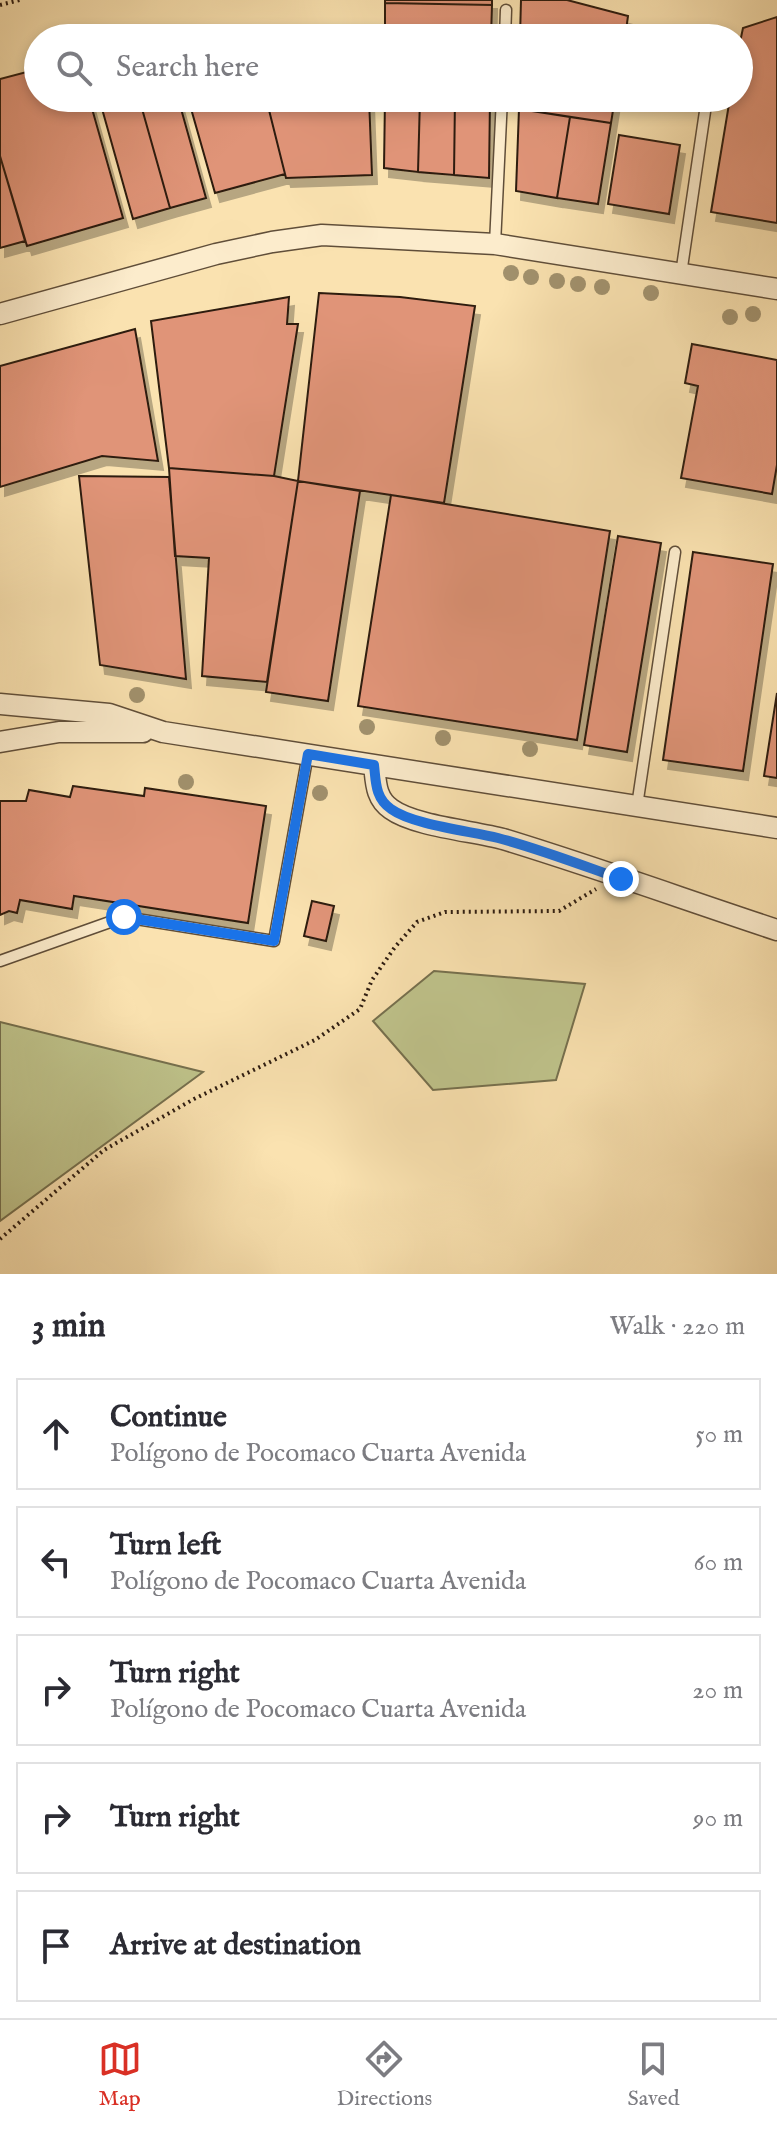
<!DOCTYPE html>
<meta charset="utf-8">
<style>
:root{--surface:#fff;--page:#f7f7f7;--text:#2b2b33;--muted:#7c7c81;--line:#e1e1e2;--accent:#d93025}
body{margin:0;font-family:"IM FELL English",serif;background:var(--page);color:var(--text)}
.stop{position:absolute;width:24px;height:24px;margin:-18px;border:6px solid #1a73e8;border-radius:50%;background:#fff}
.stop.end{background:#1a73e8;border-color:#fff;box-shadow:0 2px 8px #0008}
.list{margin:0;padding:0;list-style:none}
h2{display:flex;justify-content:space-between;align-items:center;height:104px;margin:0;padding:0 32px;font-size:34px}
h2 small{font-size:26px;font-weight:400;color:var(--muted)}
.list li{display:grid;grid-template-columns:52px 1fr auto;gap:24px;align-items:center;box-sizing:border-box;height:112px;margin:0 16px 16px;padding:0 16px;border:2px solid var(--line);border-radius:0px}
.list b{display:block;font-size:30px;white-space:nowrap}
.list p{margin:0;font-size:26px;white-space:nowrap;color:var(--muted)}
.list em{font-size:26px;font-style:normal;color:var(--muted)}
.icon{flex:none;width:44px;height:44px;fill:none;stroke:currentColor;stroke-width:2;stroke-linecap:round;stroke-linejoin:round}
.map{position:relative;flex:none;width:777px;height:1274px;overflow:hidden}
.search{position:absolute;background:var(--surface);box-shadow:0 4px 12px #0003;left:24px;right:24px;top:24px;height:88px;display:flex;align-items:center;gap:20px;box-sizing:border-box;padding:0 28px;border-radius:44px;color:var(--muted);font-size:30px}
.sheet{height:744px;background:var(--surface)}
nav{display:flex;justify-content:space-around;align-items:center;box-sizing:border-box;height:112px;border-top:2px solid var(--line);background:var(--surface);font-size:22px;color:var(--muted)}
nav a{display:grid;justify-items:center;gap:4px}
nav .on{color:var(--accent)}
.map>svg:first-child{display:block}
</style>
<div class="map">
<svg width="777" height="1274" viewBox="0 0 777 1274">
<defs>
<filter id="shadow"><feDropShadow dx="5" dy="9" stdDeviation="0" flood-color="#0004"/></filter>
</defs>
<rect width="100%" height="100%" fill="#fae2b0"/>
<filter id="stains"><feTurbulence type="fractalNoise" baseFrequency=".0025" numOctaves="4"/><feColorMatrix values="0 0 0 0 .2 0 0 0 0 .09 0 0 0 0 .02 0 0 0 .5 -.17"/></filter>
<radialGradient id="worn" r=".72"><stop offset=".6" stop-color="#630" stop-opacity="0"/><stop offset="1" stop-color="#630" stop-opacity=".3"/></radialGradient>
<path fill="#bfc38b" stroke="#76704e" stroke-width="2" d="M 434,971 L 585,984 L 556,1080 L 433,1090 L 373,1021 Z
M 0,1022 L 203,1072 L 0,1221 Z"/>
<path fill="#e09478" stroke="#2d1c11" stroke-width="2" filter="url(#shadow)" d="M 385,0 L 492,0 L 492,5 L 385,3 Z
M 521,0 L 567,0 L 628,16 L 625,38 L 520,37 Z
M 385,3 L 492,5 L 491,38 L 385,38 Z
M 777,17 L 777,223 L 711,212 L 730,98 L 739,98 L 739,47 L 743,28 Z
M 38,69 L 38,98 L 89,98 L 123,218 L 27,246 L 0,156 L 0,79 Z
M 99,98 L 139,98 L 170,208 L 133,219 Z
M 139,98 L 178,98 L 206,198 L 170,208 Z
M 188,98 L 266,98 L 285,174 L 215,193 Z
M 266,98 L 369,98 L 372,175 L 286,178 Z
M 385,98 L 420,98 L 418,172 L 384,168 Z
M 420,98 L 455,98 L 454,175 L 418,172 Z
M 455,98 L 490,98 L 489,178 L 454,175 Z
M 519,98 L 615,98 L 611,123 L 519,109 Z
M 519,109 L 570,117 L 557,198 L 516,191 Z
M 570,117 L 611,123 L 598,204 L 557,198 Z
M 619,135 L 680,145 L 669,214 L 608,204 Z
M 0,156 L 25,241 L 0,248 Z
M 319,293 L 400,297 L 475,306 L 444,503 L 298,481 Z
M 289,297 L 287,324 L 298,324 L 274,476 L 169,468 L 151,321 Z
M 135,329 L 158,461 L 102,456 L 0,487 L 0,366 Z
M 692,344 L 777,360 L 777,465 L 772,494 L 681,478 L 698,386 L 685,383 Z
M 169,468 L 274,476 L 298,481 L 267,682 L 202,676 L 209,558 L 175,556 Z
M 79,476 L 169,477 L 186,679 L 100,665 Z
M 298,481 L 360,491 L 328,701 L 266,692 Z
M 391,495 L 610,531 L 577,740 L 358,706 Z
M 618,536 L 661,543 L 627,752 L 584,745 Z
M 693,552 L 773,564 L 743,771 L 663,760 Z
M 777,693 L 777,778 L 764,776 Z
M 73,786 L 144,796 L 145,788 L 266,806 L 248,923 L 74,896 L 72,909 L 20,900 L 17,913 L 9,911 L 0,915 L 0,801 L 26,801 L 29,790 L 70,797 Z
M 312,901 L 334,906 L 326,941 L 304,936 Z"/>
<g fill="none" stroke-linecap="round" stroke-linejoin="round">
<g stroke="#604e39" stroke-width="13">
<path id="lane" d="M 505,38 L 506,10
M 495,244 L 502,98
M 681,274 L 707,98
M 637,806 L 675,552
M 0,961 L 124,917 L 274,941 L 308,754"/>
</g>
<g stroke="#604e39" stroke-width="23">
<path id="street" d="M 0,314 L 216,254 L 272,242 L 322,235 L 495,244 L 777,289
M 0,704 L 109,714 L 163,732 L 777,828
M 0,742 L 59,732 L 143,732
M 374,765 C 376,781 375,798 391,809 C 414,826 473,831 503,839 C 595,867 686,900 777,930"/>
</g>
<path stroke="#2d1c11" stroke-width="4" stroke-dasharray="2 4" stroke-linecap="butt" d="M 0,5 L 20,0
M 0,1239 L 104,1150 L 194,1099 L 315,1040 L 360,1009 L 372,980 L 395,947 L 417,922 L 445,912 L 559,911 L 596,889"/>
<use href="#lane" stroke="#fceccc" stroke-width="10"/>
<use href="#street" stroke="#fceccc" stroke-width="20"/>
</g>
<g fill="#a1916d">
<circle cx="511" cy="273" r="8"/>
<circle cx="531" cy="277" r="8"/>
<circle cx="557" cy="281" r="8"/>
<circle cx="578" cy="284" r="8"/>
<circle cx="602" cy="287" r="8"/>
<circle cx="651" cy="293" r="8"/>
<circle cx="753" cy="314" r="8"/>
<circle cx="730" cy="317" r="8"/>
<circle cx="137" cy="695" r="8"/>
<circle cx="367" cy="727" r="8"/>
<circle cx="443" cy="738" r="8"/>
<circle cx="530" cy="749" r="8"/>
<circle cx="186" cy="782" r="8"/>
<circle cx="320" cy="793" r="8"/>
</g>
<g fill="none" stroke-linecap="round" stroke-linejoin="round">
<path stroke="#1a73e8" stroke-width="10" d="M 124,917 L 274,941 L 308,754 L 374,765 C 376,782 375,798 391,809 C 413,825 470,831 498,838 C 540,849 581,865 621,879"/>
</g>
<rect width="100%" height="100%" filter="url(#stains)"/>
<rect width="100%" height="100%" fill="url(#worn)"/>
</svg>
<div class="stop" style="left:124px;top:917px"></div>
<div class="stop end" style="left:621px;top:879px"></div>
<div class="search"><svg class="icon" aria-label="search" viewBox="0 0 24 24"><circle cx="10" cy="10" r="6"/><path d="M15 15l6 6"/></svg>Search here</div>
</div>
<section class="sheet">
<h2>3 min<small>Walk · 220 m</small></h2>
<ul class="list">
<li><svg class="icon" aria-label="ahead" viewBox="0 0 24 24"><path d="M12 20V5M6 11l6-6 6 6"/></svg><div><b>Continue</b><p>Polígono de Pocomaco Cuarta Avenida</p></div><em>50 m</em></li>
<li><svg class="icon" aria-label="left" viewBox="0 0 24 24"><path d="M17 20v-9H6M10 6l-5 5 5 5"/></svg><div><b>Turn left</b><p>Polígono de Pocomaco Cuarta Avenida</p></div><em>60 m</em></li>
<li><svg class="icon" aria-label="right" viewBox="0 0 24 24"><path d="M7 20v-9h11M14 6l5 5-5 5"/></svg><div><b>Turn right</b><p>Polígono de Pocomaco Cuarta Avenida</p></div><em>20 m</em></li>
<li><svg class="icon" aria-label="right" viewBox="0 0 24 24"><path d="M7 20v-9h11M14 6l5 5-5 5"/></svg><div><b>Turn right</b></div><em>90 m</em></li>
<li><svg class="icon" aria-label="arrive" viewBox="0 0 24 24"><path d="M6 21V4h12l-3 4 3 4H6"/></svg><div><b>Arrive at destination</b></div></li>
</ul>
</section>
<nav>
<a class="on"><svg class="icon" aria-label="map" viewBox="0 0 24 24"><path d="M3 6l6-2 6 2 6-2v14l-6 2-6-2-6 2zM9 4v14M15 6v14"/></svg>Map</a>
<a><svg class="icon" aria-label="directions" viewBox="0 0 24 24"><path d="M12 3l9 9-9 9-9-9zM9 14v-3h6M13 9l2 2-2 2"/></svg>Directions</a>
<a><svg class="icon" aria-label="saved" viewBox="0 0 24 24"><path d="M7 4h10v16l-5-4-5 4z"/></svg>Saved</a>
</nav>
